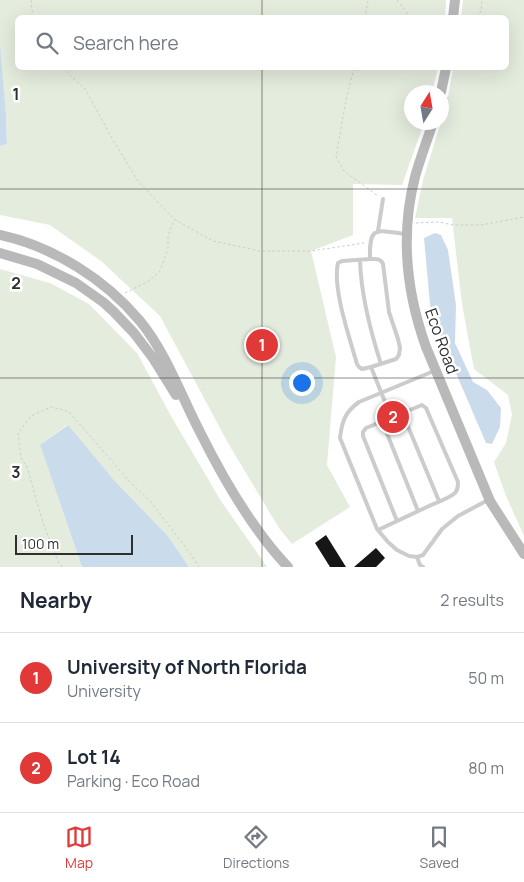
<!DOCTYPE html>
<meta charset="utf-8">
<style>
:root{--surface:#fff;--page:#f2f2f3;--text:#1f2937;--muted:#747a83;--line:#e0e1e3;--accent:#e03938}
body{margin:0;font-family:Manrope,sans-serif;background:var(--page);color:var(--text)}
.compass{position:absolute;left:404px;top:85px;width:45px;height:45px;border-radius:50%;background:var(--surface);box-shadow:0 5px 20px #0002;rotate:11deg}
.scale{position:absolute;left:15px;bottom:12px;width:118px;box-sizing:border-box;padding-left:5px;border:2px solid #2f2f2f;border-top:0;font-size:14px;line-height:18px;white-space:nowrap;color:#2f2f2f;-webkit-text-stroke:4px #fff;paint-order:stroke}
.you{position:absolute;left:301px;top:382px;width:18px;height:18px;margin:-12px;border:4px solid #fff;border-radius:50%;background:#1a73e8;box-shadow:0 0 0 8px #1a73e833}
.badge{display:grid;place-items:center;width:32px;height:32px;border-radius:50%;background:var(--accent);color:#fff;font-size:16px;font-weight:700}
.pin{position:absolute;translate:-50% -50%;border:2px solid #fff;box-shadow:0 1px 5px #0006}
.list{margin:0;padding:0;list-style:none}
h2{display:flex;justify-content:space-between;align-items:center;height:65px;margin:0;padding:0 20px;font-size:21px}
h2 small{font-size:16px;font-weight:400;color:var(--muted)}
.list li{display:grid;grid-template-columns:32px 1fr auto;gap:15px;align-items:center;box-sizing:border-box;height:90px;padding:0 20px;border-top:1px solid var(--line)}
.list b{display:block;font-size:19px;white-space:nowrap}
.list p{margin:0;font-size:16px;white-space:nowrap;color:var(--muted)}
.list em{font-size:16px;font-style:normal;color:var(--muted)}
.icon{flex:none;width:28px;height:28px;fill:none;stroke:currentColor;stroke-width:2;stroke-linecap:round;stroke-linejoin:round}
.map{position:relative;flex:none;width:524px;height:567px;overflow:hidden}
.search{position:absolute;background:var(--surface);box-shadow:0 5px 20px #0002;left:15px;right:15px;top:15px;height:55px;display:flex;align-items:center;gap:12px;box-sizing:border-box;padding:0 18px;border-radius:8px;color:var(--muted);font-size:19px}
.sheet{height:245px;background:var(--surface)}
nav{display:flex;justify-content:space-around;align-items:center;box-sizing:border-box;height:70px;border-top:1px solid var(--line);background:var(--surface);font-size:14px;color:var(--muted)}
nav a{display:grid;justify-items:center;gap:2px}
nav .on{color:var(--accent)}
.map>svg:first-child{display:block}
</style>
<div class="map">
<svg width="524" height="567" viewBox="0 0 524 567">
<rect width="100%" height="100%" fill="#fff"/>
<path fill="#e4ecde" d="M 0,0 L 446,0 L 445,18 L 18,18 L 18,68 L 438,68 L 432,92 L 412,92 L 412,122 L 424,123 L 402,185 L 353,184 L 353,235 L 311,251 L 336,357 L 327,465 L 350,507 L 292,544 L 279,528 L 228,443 L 160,316 L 101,261 L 50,225 L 0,215 L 0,146 L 7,144 L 6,114 L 0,53 Z
M 463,0 L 524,0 L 524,536 L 506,496 L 494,462 L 506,443 L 512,415 L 508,395 L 474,369 L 462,304 L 452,218 L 415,218 L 423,180 L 447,103 L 453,68 L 506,68 L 506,18 L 461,17 Z
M 0,269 L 50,283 L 89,304 L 137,353 L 171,416 L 221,501 L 267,567 L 189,567 L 168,536 L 114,480 L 67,425 L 40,445 L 82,567 L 0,567 Z"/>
<path fill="#cadceb" d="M 0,46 L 6,114 L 7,144 L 0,146 Z
M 435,233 L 441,235 L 448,250 L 456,305 L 455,343 L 473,382 L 487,390 L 501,408 L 500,427 L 492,444 L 486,443 L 431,315 L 424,238 Z
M 68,425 L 114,480 L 168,536 L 189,567 L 82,567 L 40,445 Z"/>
<path fill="#161616" d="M 326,535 L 346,567 L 330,567 L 315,543 Z
M 376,548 L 385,558 L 376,567 L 354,567 Z"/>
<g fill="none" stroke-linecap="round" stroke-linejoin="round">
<path stroke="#ccc" stroke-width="1" stroke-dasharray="2.5 2.5" stroke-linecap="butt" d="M 31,0 L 33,18
M 397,0 L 411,18
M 365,18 L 368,0
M 478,18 L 481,10 L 482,0
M 62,68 L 85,89 L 113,140 L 138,181 L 174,219 L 213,241 L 260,251 L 311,251 L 364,243
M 354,68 L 346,100 L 336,157 L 344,171 L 378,196
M 442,118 L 448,97
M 416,223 L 439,222 L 453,225 L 481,225 L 524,217
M 125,293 L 149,281 L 160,271 L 168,248 L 168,236 L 174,220
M 62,567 L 58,561 L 44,526 L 27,467 L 21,458 L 18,433 L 31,416 L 51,407 C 57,409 64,409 70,413 L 130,482 L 150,501 L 190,553 L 199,567"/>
<path stroke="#ccc" stroke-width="4" d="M 378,231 L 383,199
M 370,259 L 342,261 L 338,263 C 332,288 350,339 357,364 L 359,367 L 362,369 L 371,367
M 360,260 C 361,296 370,330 381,364
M 434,371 L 359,402 C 345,412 342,421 340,438 L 377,529 L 388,542 L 397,550 L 409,556 L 417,557 L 423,555 L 442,529 L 458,516 L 488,500
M 402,412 L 439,501
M 391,417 L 371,367 L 396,359 L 399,355 L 400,348 L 398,339 L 389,312 L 383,264 C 380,258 376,259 370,259 C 369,225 376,230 405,234
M 382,421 L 418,511
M 378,530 C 395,522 412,514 429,506 C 437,502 448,499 455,493 C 458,490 458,486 458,482 L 426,408 L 422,405 L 366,428 L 363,432 L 363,436 L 397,521
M 417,557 L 420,565 L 423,567"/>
<path stroke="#b9b9b9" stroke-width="10" d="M 453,18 L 455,0
M 441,92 L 446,68
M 433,122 C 427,141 420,159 415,177 C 400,235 406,291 426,347 L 490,501 L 524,554
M 0,235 C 54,247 105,279 140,321 C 167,354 181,396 201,434 C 224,480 252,529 288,567
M 0,253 L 37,264 L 76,283 L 103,302 L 113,311 L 134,333 L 153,358 L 176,395"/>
</g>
<path fill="none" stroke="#2f2f2f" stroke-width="1" stroke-opacity="0.55" d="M 262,0 L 262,18M 262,68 L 262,567M 0,189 L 524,189M 0,378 L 524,378"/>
<g text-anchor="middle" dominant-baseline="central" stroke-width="5" stroke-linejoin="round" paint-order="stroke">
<g font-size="16" fill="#2f2f2f" stroke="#fff">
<text transform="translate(442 341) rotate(70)">Eco Road</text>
</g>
</g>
<g font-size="16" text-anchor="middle" font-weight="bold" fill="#2f2f2f" stroke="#fff" stroke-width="5" stroke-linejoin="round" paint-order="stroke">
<text x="16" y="100">1</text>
<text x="16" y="289">2</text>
<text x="16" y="478">3</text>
</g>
</svg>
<svg class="compass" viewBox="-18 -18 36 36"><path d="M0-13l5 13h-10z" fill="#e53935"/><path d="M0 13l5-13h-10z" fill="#747a83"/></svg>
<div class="scale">100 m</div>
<div class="you"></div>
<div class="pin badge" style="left:262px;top:345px">1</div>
<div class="pin badge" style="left:393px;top:417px">2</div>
<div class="search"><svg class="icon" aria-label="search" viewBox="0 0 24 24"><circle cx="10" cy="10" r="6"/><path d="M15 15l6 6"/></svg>Search here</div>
</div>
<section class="sheet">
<h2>Nearby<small>2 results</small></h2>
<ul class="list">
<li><span class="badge">1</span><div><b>University of North Florida</b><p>University</p></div><em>50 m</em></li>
<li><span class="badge">2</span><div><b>Lot 14</b><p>Parking · Eco Road</p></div><em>80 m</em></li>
</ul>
</section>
<nav>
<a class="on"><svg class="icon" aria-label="map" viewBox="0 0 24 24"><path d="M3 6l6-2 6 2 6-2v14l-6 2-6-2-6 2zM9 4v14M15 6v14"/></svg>Map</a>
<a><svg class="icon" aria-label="directions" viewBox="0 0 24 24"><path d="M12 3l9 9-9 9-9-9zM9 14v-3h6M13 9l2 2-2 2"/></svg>Directions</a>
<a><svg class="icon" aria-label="saved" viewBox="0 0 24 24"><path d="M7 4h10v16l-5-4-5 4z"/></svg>Saved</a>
</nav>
